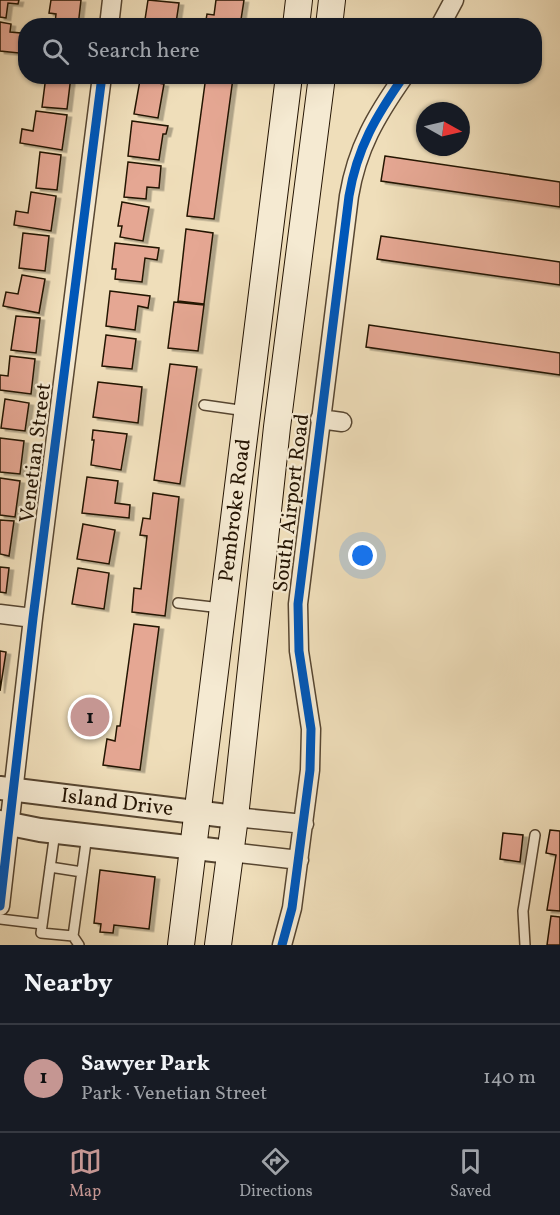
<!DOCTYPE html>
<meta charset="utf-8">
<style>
:root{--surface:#171b24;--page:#20242c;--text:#f1f3f6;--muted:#9ea1a6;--line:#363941;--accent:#c59692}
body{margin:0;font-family:Vollkorn,serif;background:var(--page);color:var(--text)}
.compass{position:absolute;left:416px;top:102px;width:54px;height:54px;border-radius:50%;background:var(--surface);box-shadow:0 2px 4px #0004;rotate:98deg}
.you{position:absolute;left:363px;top:556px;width:21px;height:21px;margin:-15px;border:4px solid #fff;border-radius:50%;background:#1a73e8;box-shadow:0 0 0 9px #1a73e833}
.badge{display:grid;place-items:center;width:39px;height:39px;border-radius:50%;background:var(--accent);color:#111;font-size:20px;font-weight:700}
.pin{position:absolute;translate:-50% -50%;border:3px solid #fff;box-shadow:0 2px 6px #0006}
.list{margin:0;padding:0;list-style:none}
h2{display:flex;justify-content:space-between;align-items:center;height:78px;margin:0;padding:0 24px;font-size:26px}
h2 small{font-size:20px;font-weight:400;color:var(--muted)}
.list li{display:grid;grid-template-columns:39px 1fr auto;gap:18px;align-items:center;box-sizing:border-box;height:108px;padding:0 24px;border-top:2px solid var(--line)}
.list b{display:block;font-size:22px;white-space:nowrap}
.list p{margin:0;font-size:20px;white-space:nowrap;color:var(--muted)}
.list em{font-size:20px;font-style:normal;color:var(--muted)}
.icon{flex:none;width:33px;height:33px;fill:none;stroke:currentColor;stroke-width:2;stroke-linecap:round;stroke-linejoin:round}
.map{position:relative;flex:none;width:560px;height:945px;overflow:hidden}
.search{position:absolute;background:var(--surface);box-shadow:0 2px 4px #0004;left:18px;right:18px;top:18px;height:66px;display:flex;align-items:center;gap:15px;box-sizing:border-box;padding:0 21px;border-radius:24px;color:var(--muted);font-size:22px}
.sheet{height:186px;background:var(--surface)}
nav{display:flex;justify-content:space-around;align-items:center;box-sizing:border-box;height:84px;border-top:2px solid var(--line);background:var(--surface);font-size:16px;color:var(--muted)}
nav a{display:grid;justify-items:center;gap:3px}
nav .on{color:var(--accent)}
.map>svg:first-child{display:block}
</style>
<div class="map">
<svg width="560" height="945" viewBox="0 0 560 945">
<defs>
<filter id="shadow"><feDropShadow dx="4.5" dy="2.5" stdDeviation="0" flood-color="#0004"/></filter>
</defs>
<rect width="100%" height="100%" fill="#efdeba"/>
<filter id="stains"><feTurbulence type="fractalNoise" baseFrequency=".00333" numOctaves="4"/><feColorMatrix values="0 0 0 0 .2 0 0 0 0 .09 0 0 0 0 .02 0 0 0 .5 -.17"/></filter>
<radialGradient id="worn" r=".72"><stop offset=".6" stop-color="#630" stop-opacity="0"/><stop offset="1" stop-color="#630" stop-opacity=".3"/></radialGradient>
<path fill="#e5a793" stroke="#241403" stroke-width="1.5" filter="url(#shadow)" d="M 0,0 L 19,0 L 18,4 L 8,3 L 6,18 L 0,17 Z
M 51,0 L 81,0 L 78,26 L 55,24 L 56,14 L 49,13 Z
M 148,0 L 179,3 L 176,23 L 187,26 L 144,26 Z
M 216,0 L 244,0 L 240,26 L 205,26 L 207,14 L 214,15 Z
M 0,22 L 11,24 L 10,32 L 21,33 L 19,53 L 0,51 Z
M 46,76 L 71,76 L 67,109 L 42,107 Z
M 206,76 L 233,78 L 214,219 L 187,216 Z
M 140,80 L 164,84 L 158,118 L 134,114 Z
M 36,111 L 67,115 L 62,150 L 20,143 L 22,129 L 33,131 Z
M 132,121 L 168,126 L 166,134 L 163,134 L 159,160 L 128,156 Z
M 40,152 L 61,155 L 57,190 L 36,188 Z
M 385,156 L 560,182 L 560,207 L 381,181 Z
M 128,162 L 161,166 L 159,188 L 147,187 L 146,199 L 124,197 Z
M 31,192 L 56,196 L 51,231 L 14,225 L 16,211 L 28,213 Z
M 122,202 L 149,207 L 143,241 L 120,237 L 122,226 L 118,226 Z
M 186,229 L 213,233 L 204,304 L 178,301 Z
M 23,233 L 49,236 L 45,271 L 19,268 Z
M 381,236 L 560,262 L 560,285 L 377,259 Z
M 115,243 L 159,248 L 157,260 L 145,258 L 142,282 L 115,279 L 116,269 L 112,269 Z
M 22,275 L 45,279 L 39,313 L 3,306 L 6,292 L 18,294 Z
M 110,291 L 150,296 L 148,308 L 138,306 L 135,330 L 106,326 Z
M 174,302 L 204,305 L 198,351 L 168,348 Z
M 16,316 L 40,318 L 36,353 L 11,350 Z
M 369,325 L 560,353 L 560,375 L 366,347 Z
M 106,335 L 136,339 L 132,369 L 102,366 Z
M 10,356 L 35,359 L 31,394 L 0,390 L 0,375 L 8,376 Z
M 170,364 L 197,367 L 180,484 L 154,480 Z
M 98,382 L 142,387 L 138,423 L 93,417 Z
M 5,399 L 29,403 L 25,431 L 1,428 Z
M 93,430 L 127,434 L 121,470 L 91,465 L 94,440 L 92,440 Z
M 0,438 L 24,441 L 20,474 L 0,472 Z
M 87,477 L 118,481 L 115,503 L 130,505 L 129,518 L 82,513 Z
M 0,478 L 20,481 L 15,517 L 0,515 Z
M 153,493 L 179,497 L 165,616 L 132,612 L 134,588 L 141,589 L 147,536 L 140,535 L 143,518 L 150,519 Z
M 0,520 L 14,521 L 9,556 L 0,554 Z
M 83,524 L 115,530 L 109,564 L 77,559 Z
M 0,567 L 9,568 L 6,593 L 0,592 Z
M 78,568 L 109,573 L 104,609 L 72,604 Z
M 134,624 L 159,627 L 140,770 L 103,765 L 107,739 L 115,741 L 117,726 L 120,726 Z
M 0,651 L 6,652 L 0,691 Z
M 550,830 L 560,831 L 560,911 L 547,910 L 556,855 L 546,853 Z
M 503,833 L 523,835 L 520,862 L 500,859 Z
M 100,870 L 155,877 L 149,929 L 114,925 L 113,933 L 100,932 L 101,924 L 94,923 Z
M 551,916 L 560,917 L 560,945 L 547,945 Z"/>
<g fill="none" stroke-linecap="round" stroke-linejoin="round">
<g stroke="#574631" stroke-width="12">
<path id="service" d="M 204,405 L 246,411
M 178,603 L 221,608
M 55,832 L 41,933 L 73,936
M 50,867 L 82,872
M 0,919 L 42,924
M 79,945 L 73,936 L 87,835
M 525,945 L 523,911 L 535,835"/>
</g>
<g stroke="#574631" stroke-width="21">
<path id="minor" d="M 109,26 L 112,0
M 440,26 L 454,0
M 320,419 L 342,422
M 0,614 L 33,618
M 235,817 L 304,824
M 230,852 L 299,860
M 0,906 L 33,618 L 102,76
M 282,945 L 292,908 L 310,770 L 311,729 L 299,651 L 298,604 L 349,196 C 357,148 376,116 404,76"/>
</g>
<g stroke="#574631" stroke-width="26">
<g id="tertiary">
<path id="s1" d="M 0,788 L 235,817"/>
<path d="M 0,822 L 40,830 L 230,852"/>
</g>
</g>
<g stroke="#241403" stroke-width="28">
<g id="secondary">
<path d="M 296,26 L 299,0"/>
<path d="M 329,26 L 332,0"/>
<path id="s2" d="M 181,945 L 289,76"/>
<path d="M 218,945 L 235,817 L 277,427 L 322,76"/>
</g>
</g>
<use href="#service" stroke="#f5ead2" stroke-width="9"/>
<use href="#minor" stroke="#f5ead2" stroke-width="18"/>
<use href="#tertiary" stroke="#f5ead2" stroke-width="22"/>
<use href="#secondary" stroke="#f5ead2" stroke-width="26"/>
<g stroke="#f5ead2" stroke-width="13">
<path id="cycleway" d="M 0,906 L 33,618 L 102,76
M 282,945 L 292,908 L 310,770 L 311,729 L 299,651 L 298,604 L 349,196 C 357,148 376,116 404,76"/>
</g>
<use href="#cycleway" stroke="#0057b8" stroke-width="9"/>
</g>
<g text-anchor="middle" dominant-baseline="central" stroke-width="4.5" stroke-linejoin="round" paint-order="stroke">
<g font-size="21" fill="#241403" stroke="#f5ead2">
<text transform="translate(36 453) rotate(-83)">Venetian Street</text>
<text transform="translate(292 503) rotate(-83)">South Airport Road</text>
<text stroke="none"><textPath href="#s2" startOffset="438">Pembroke Road</textPath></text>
<text stroke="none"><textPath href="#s1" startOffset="118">Island Drive</textPath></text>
</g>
</g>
<rect width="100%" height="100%" filter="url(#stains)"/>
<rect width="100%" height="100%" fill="url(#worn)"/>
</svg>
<svg class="compass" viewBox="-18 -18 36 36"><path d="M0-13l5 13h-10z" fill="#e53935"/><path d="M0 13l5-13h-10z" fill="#9ea1a6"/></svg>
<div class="you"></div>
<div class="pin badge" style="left:90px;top:717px">1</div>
<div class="search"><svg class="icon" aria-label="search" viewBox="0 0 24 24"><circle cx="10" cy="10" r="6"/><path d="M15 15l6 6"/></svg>Search here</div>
</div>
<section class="sheet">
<h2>Nearby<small></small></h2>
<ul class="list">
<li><span class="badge">1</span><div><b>Sawyer Park</b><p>Park · Venetian Street</p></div><em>140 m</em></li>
</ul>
</section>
<nav>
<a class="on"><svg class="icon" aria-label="map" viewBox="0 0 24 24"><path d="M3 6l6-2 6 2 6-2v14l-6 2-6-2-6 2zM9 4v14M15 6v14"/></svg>Map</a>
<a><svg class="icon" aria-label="directions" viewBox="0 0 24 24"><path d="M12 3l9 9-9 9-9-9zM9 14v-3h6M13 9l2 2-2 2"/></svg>Directions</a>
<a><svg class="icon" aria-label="saved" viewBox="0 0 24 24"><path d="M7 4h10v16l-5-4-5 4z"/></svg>Saved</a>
</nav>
